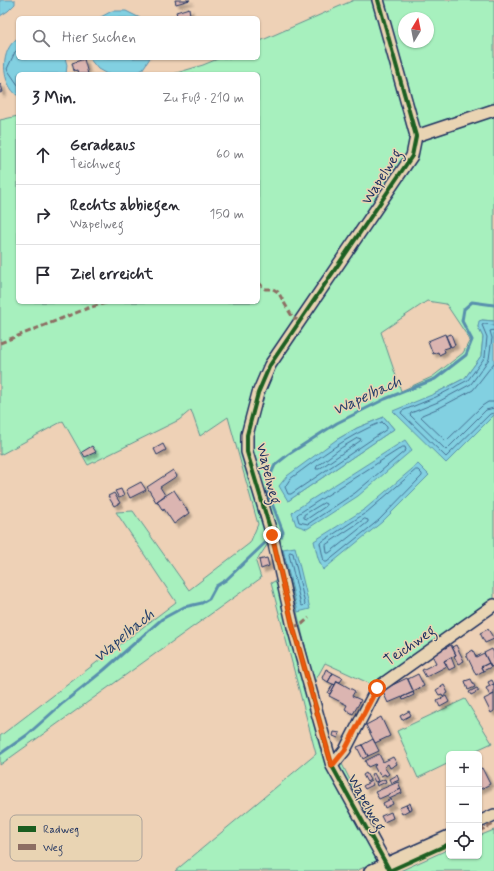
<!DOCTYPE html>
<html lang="de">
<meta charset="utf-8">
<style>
:root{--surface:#fff;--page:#f7f7f7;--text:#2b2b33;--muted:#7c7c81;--line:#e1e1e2}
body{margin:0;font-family:Mynerve,sans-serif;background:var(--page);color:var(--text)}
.controls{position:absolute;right:12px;bottom:12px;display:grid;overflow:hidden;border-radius:6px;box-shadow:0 1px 3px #0004}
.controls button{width:36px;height:36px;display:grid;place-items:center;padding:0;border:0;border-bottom:1px solid var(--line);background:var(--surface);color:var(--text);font:20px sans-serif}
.compass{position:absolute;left:398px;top:12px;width:36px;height:36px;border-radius:50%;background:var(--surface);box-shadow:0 1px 3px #0004;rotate:10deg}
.stop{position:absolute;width:12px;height:12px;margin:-9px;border:3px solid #ea580c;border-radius:50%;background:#fff}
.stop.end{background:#ea580c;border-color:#fff;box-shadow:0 1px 4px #0008}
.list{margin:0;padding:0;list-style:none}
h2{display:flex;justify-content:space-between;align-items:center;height:52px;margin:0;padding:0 16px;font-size:17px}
h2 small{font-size:13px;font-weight:400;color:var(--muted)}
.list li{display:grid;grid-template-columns:26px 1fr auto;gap:12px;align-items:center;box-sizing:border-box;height:60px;padding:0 16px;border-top:1px solid var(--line)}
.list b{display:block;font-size:15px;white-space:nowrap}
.list p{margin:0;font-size:13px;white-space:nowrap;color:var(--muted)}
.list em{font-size:13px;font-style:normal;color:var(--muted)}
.icon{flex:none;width:22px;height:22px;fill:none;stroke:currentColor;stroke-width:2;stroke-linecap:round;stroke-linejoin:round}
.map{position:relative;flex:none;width:494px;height:871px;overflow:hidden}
.search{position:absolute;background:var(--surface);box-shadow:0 1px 3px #0004;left:16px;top:16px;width:244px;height:44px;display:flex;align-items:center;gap:10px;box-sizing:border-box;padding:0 14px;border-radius:6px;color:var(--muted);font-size:15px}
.panel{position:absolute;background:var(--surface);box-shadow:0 1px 3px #0004;left:16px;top:72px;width:244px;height:232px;border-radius:6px}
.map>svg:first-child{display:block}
</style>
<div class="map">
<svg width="494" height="871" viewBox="0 0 494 871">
<defs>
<filter id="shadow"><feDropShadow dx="3.5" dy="3.5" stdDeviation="1" flood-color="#0004"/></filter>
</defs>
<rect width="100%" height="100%" fill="#eed1b6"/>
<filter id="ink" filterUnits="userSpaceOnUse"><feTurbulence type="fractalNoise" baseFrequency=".025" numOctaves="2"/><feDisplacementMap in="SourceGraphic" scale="8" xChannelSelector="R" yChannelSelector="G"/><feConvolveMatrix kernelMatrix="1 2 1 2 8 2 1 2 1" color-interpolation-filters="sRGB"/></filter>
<g filter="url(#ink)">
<path fill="#a7f0be" stroke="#61908e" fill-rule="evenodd" d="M 354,0 L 371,0 L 373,3 L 380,0 L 494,0 L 494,321 L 482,320 L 478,327 L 483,337 L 481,356 L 465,378 L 434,394 L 446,463 L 494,415 L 494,600 L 375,686 L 325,663 L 314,683 L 282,549 L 266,526 L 267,545 L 256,562 L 261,578 L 0,765 L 0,736 L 176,602 L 116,512 L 133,511 L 189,590 L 250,543 L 258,524 L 228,417 L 200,436 L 191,410 L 179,420 L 88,465 L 63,421 L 0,455 L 0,120 L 18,116 L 18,302 L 258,302 L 258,74 L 173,74 L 203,65 L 220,58 L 258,58 L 258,42 ZM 404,18 L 428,18 L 428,42 L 404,42 ZM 427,301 L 446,304 L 470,340 L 463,353 L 432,377 L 401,391 L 381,332 ZM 384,417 L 394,429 L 288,501 L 336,440 L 357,428 Z
M 277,580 L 322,749 L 341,762 L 388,856 L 356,871 L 175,871 L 316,754 L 271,583 Z
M 465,699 L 492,743 L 468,754 L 449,754 L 449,763 L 418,778 L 397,731 Z
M 494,830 L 494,871 L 400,871 L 449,849 L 449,856 L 479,856 L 479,836 Z"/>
<path fill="#82d0e1" stroke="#5990ad" d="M 0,0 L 15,0 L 15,4 L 8,11 L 0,16 Z
M 112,11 L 126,11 L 140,18 L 99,18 Z
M 18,38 L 18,58 L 65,58 L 67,65 L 66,74 L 18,74 L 18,96 C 0,83 0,49 18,38 Z
M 89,58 L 150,58 L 142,70 L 134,74 L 107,74 L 98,69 Z
M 482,320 L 494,321 L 494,415 L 446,463 L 393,411 L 434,394 L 465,378 L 481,356 L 483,337 L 478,327 L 479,321 Z
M 384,417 L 394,429 L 288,501 L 279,486 L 287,476 L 336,440 L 357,428 Z
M 405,440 L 412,450 L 358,496 L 307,529 L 296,525 L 292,513 L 295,510 Z
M 418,464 L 429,475 L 382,522 L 323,570 L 318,558 L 314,541 L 365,509 Z
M 295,547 L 310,609 L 298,612 L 283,549 Z"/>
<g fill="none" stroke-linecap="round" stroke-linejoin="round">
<path stroke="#446f92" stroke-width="1" d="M 18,49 L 15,52 L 7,69 L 18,85
M 494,325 L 484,324 L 482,325 L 487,337 L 485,357 L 468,380 L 436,397 L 402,411 L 401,413 L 446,457 L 490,414 L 494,413
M 494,330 L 490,331 L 492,338 L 489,359 L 471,384 L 438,402 L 411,413 L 410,415 L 446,450 L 486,410 L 494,408
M 494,363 L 473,390 L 441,407 L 422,415 L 421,417 L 446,441 L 482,406 L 488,402 L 494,402
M 382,422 L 387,427 L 387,429 L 291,494 L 288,494 L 285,487 L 290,479 C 320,457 348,435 382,422 Z
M 358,438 L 361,439 L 360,441 L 319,469 L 316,469 L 317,466 L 341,448 Z
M 403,447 L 405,447 L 406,450 L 355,493 L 308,524 L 299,522 L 297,515 L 298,514 Z
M 416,470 L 418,470 L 422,474 L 422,476 L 379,520 L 327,562 L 324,562 L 320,543 L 367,512 Z
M 324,503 L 326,504 L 326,506 L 307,519 L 304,518 L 304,515 Z
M 365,519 L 368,520 L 368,522 L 329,553 L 327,553 L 326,545 Z
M 290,552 L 293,553 L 305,604 L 303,606 L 301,605 L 289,554 Z"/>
<path stroke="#5990ad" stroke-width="3" d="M 281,537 L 283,532 L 268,493 L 269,478 L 275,465 L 289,454 L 337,423 L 385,399 L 435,379 L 466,355 L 472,340 L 462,321 L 464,309 L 472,302 L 494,305
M 0,754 L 27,735 L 63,703 L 104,670 L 162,619 L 184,607 L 202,603 L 209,599 L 216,586 L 226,580 L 265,543"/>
</g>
<path fill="#dbb5b1" stroke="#1b2f5e" filter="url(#shadow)" d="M 175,0 L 190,0 L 176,4 Z
M 189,8 L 190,15 L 178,18 L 176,12 Z
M 189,15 L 190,18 L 179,18 Z
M 84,59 L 88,74 L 78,74 L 77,70 L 74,71 L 72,63 Z
M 0,84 L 1,84 L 3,92 L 0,93 Z
M 445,334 L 450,347 L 444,349 L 445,352 L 439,355 L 438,352 L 433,354 L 428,341 Z
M 451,334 L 455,345 L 451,347 L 446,336 Z
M 163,444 L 166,450 L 157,455 L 154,449 Z
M 92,446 L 96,452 L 85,457 L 82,452 Z
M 173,470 L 177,476 L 160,487 L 165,495 L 156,502 L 147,487 Z
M 141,482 L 146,490 L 130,498 L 126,490 Z
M 121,489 L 124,496 L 119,498 L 115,491 Z
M 174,490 L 189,513 L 174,524 L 164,509 L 163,511 L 157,501 Z
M 114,493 L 120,503 L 114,506 L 108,496 Z
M 267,558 L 269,566 L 261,569 L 259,560 Z
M 488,629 L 494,639 L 485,643 L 480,633 Z
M 451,645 L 456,655 L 444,661 L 447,666 L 426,677 L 422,670 L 436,663 L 432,655 Z
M 456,645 L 464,661 L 458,664 L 454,656 L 456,655 L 452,647 Z
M 492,649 L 494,653 L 494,666 L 491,667 L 484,653 Z
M 473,650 L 476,657 L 484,653 L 489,663 L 481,667 L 483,671 L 476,675 L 466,654 Z
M 451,657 L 455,667 L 449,670 L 444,661 Z
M 489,663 L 491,667 L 483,671 L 481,667 Z
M 326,669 L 333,673 L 328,682 L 322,678 Z
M 333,673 L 343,678 L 340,682 L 337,681 L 335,685 L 328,682 Z
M 418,674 L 424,686 L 413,691 L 408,679 Z
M 407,678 L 414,692 L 388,703 L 382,690 Z
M 471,679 L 475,687 L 468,690 L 465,681 Z
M 492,680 L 494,684 L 490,686 L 488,682 Z
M 337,681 L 355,691 L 352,696 L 361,700 L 353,714 L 345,709 L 347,705 L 329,696 Z
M 333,684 L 335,685 L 330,694 L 328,693 Z
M 494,684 L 494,694 L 490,696 L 486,688 Z
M 444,685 L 448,693 L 443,696 L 442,694 L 439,695 L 436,690 Z
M 477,688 L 479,691 L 471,695 L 469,692 Z
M 413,692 L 414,695 L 403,700 L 402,697 Z
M 494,694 L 494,711 L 491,713 L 484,699 Z
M 446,696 L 449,702 L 440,707 L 437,701 Z
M 409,711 L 411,715 L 402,720 L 400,716 Z
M 381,717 L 390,736 L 375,743 L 366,725 Z
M 334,732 L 340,733 L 338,738 L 333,736 Z
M 373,739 L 379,751 L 368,756 L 362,745 Z
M 362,745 L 368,756 L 363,759 L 357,747 Z
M 379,754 L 383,762 L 393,757 L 397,764 L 390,768 L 388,764 L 384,767 L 389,774 L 386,776 L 385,774 L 381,776 L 378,771 L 377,772 L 374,766 L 376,765 L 375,764 L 368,767 L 365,761 Z
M 482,768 L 490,784 L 479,790 L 479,769 Z
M 366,773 L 370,780 L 367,782 L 363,775 Z
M 374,773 L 378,781 L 375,782 L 371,774 Z
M 397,775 L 399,780 L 392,783 L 390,779 Z
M 385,779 L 386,782 L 377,786 L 376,783 Z
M 371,781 L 373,785 L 365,789 L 363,786 Z
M 398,782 L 401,789 L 379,799 L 375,792 Z
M 401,789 L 402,793 L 389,799 L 388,795 Z
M 391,799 L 393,804 L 385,808 L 383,803 Z
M 410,803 L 412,809 L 409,810 L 406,805 Z
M 406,805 L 409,810 L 402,814 L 399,808 Z
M 391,812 L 393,818 L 384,822 L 381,816 Z"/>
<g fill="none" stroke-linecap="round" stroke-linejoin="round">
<g stroke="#1b2f5e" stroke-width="14">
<path id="minor" d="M 378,0 L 416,136 L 412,156 L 270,365 L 258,393 L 247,435 L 247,452 L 272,535 L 293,627 L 332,766 L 386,864
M 416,136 L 494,110
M 332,766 L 345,750 L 377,688 L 494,605
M 479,822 L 494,815
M 370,871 L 449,836"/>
</g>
<use href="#minor" stroke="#e9d4b3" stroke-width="11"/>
<path stroke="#8d6e63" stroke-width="3" stroke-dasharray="6 3" stroke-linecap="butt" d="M 258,282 L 265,289 L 273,289 L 278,292 L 293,318 L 300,321
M 0,343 L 88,308 L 109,302
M 293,627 L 302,624 L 309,618
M 479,831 L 494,824"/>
<g stroke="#e9d4b3" stroke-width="6">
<path id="cycleway" d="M 378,0 L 416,136 L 412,156 L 270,365 L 258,393 L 247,435 L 247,452 L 272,535 L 293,627 L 332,766 L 390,871
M 389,871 L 449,844"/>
</g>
<use href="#cycleway" stroke="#1b5e20" stroke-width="4"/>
</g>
</g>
<g fill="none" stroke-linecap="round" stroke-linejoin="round" filter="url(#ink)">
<path stroke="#ea580c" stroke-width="5" d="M 272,535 L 293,627 L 332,766 L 345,750 L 377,688"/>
</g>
<g text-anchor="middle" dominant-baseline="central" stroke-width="3" stroke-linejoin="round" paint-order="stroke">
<g font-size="15" fill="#1b2f5e" stroke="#e9d4b3">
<text transform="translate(382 177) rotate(-58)">Wapelweg</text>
<text transform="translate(268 474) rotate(76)">Wapelweg</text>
<text transform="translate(410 646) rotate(-35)">Teichweg</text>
<text transform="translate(366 803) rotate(61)">Wapelweg</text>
</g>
<g font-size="16" font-style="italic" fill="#253f6b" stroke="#e9d4b3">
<text transform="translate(367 396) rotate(-25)">Wapelbach</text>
<text transform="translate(124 636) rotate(-40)">Wapelbach</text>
</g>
</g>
<rect x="10" y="815" width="132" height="46" rx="6" fill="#e9d4b3" stroke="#aba29a" stroke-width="1"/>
<rect x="18" y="826" width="18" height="6" fill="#1b5e20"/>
<rect x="18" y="844" width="18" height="6" fill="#8d6e63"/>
<g font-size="11" fill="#1b2f5e">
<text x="43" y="833">Radweg</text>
<text x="43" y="851">Weg</text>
</g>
</svg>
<div class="controls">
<button>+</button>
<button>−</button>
<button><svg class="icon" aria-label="locate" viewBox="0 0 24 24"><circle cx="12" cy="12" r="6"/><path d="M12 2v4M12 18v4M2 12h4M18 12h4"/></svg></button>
</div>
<svg class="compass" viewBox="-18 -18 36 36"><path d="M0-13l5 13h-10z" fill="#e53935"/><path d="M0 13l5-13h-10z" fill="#7c7c81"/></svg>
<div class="stop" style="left:377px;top:688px"></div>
<div class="stop end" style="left:272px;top:535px"></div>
<div class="search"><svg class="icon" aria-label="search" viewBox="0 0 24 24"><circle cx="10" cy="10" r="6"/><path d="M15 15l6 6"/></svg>Hier suchen</div>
<section class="panel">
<h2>3 Min.<small>Zu Fuß · 210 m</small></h2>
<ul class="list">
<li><svg class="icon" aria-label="ahead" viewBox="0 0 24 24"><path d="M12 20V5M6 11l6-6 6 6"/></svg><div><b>Geradeaus</b><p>Teichweg</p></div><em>60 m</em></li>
<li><svg class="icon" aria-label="right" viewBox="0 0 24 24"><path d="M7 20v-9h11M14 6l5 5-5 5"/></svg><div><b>Rechts abbiegen</b><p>Wapelweg</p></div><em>150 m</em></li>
<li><svg class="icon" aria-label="arrive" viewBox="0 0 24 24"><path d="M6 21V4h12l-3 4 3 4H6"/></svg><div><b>Ziel erreicht</b></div></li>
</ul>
</section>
</div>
